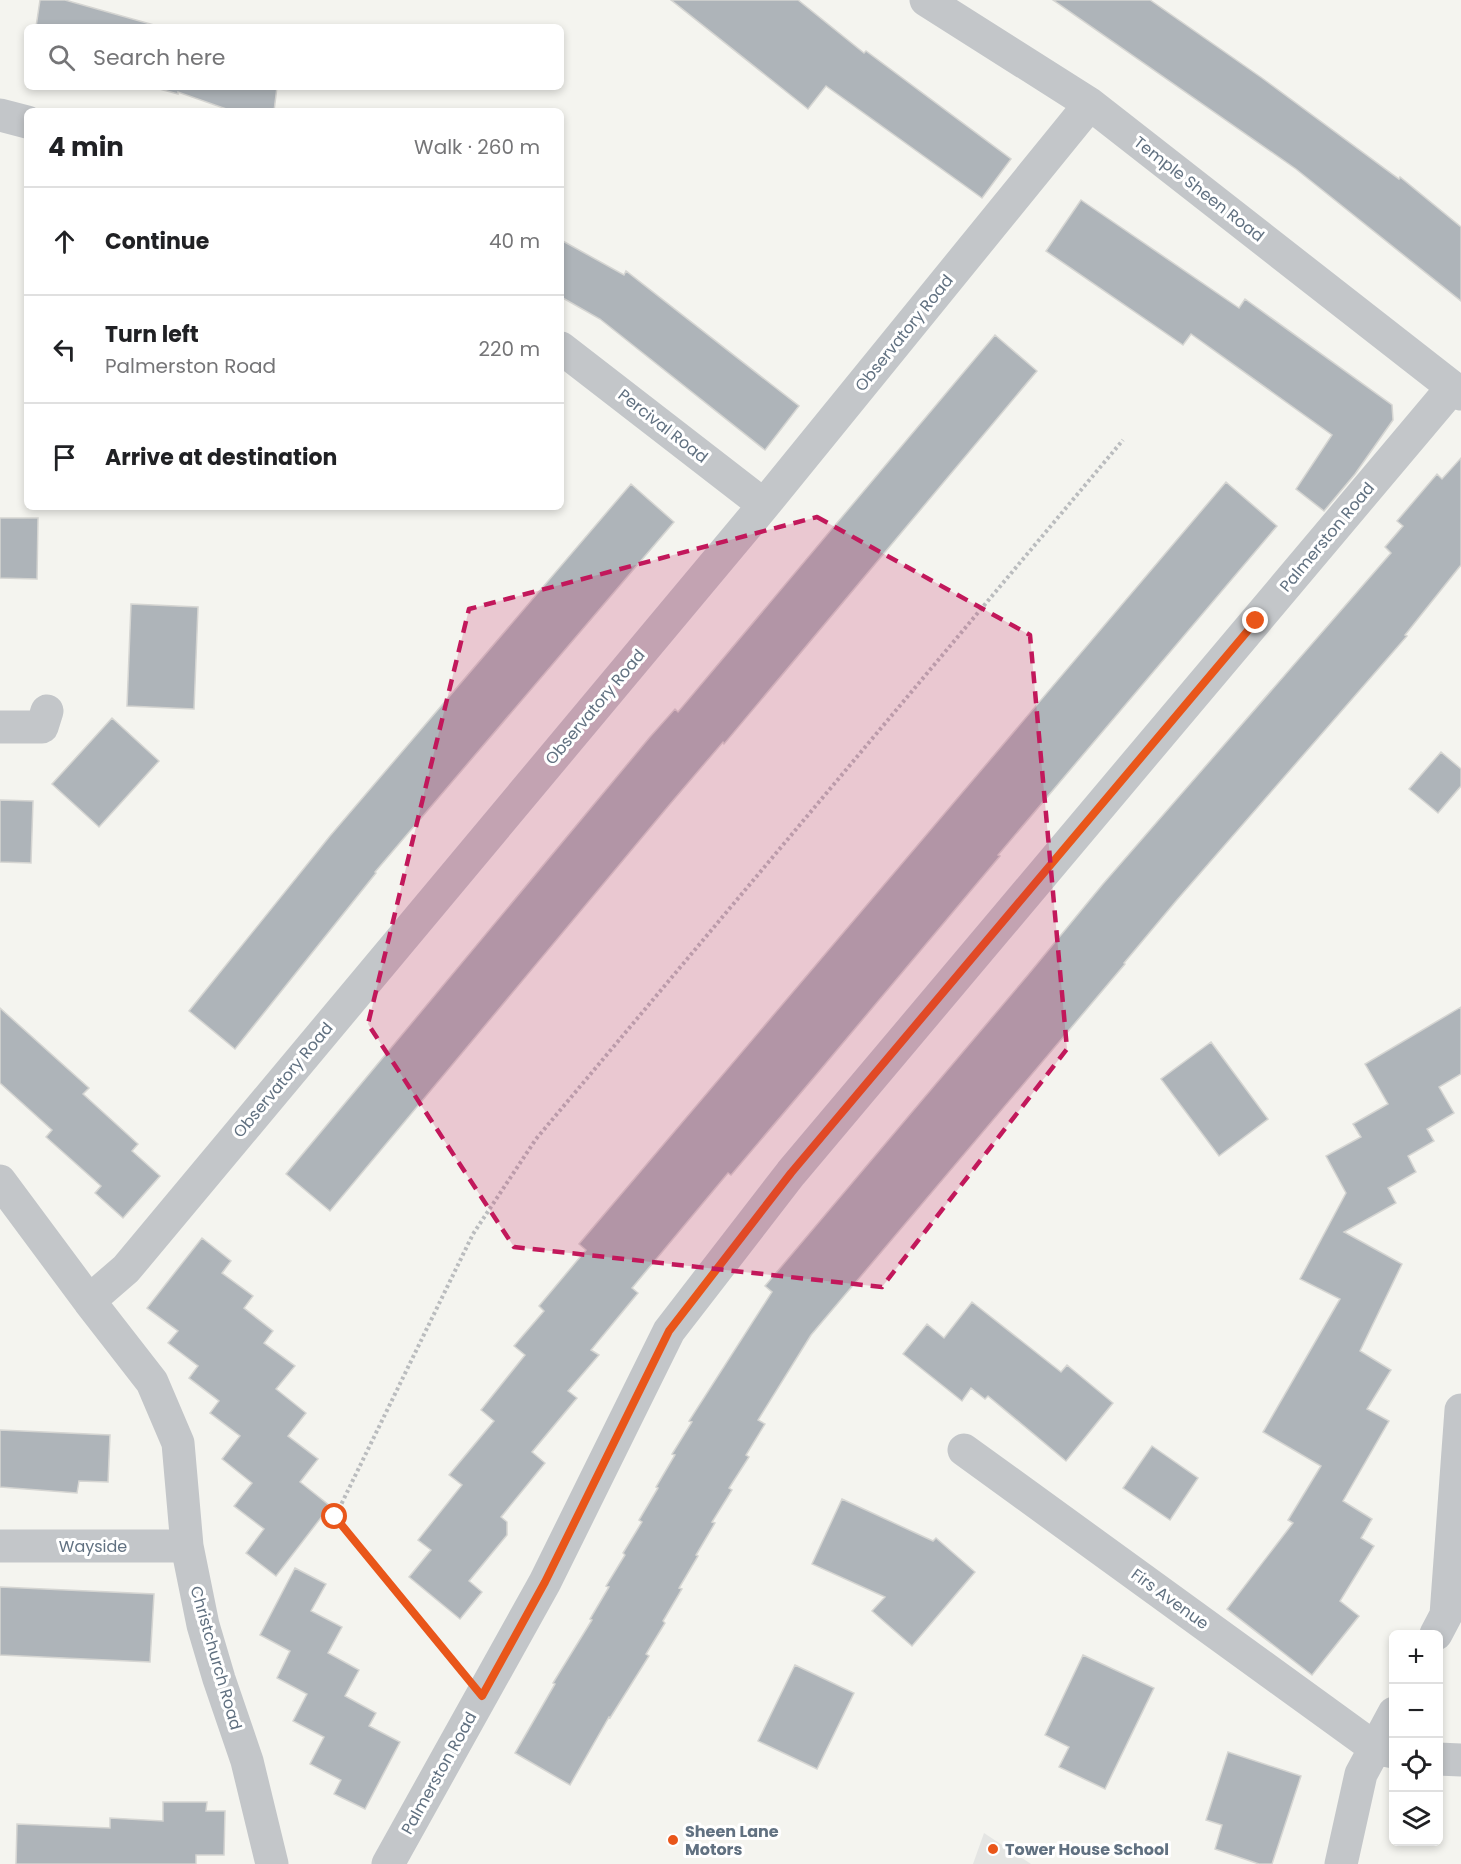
<!DOCTYPE html>
<meta charset="utf-8">
<style>
:root{--surface:#fff;--page:#f2f2f2;--text:#202124;--muted:#757577;--line:#e0e0e0}
body{margin:0;font-family:Poppins,sans-serif;background:var(--page);color:var(--text)}
.controls{position:absolute;right:18px;bottom:18px;display:grid;overflow:hidden;border-radius:9px;box-shadow:0 3px 9px #0003}
.controls button{width:54px;height:54px;display:grid;place-items:center;padding:0;border:0;border-bottom:2px solid var(--line);background:var(--surface);color:var(--text);font:30px sans-serif}
.stop{position:absolute;width:18px;height:18px;margin:-14px;border:4px solid #e9561a;border-radius:50%;background:#fff}
.stop.end{background:#e9561a;border-color:#fff;box-shadow:0 2px 6px #0008}
.list{margin:0;padding:0;list-style:none}
h2{display:flex;justify-content:space-between;align-items:center;height:78px;margin:0;padding:0 24px;font-size:26px}
h2 small{font-size:20px;font-weight:400;color:var(--muted)}
.list li{display:grid;grid-template-columns:39px 1fr auto;gap:18px;align-items:center;box-sizing:border-box;height:108px;padding:0 24px;border-top:2px solid var(--line)}
.list b{display:block;font-size:22px;white-space:nowrap}
.list p{margin:0;font-size:20px;white-space:nowrap;color:var(--muted)}
.list em{font-size:20px;font-style:normal;color:var(--muted)}
.icon{flex:none;width:33px;height:33px;fill:none;stroke:currentColor;stroke-width:2;stroke-linecap:round;stroke-linejoin:round}
.map{position:relative;flex:none;width:1461px;height:1864px;overflow:hidden}
.search{position:absolute;background:var(--surface);box-shadow:0 3px 9px #0003;left:24px;top:24px;width:540px;height:66px;display:flex;align-items:center;gap:15px;box-sizing:border-box;padding:0 21px;border-radius:9px;color:var(--muted);font-size:22px}
.panel{position:absolute;background:var(--surface);box-shadow:0 3px 9px #0003;left:24px;top:108px;width:540px;height:402px;border-radius:9px}
.map>svg:first-child{display:block}
</style>
<div class="map">
<svg width="1461" height="1864" viewBox="0 0 1461 1864">
<rect width="100%" height="100%" fill="#f4f4ef"/>
<path fill="#e4e5e3" d="M 984,1833 L 1031,1864 L 973,1864 Z"/>
<path fill="#aeb4b9" stroke="#d5d5d2" stroke-width="1.5" d="M 40,0 L 65,0 L 161,27 L 36,27 Z
M 671,0 L 798,0 L 864,53 L 866,51 L 1011,159 L 982,198 L 826,86 L 808,109 Z
M 1053,0 L 1150,0 L 1262,78 L 1399,179 L 1400,177 L 1461,227 L 1461,301 L 1296,169 Z
M 152,87 L 277,87 L 274,111 L 232,111 L 178,92 L 178,94 Z
M 1081,200 L 1239,308 L 1245,299 L 1392,405 L 1393,420 L 1355,474 L 1324,511 L 1296,489 L 1332,435 L 1191,334 L 1183,345 L 1046,251 Z
M 561,240 L 624,275 L 626,271 L 799,406 L 765,450 L 600,319 L 561,297 Z
M 995,335 L 1037,371 L 724,744 L 723,742 L 670,804 L 330,1211 L 286,1174 L 650,737 L 675,709 L 678,712 Z
M 1461,458 L 1461,565 L 1405,635 L 1407,636 L 1176,901 L 1124,963 L 1125,964 L 811,1335 L 758,1420 L 765,1424 L 746,1455 L 749,1457 L 729,1488 L 732,1490 L 712,1522 L 715,1523 L 696,1555 L 698,1556 L 679,1588 L 682,1589 L 663,1621 L 665,1623 L 646,1654 L 649,1656 L 610,1718 L 609,1717 L 570,1785 L 515,1753 L 555,1684 L 553,1683 L 592,1620 L 590,1619 L 609,1587 L 606,1586 L 625,1555 L 623,1553 L 642,1522 L 639,1520 L 658,1488 L 656,1487 L 675,1455 L 672,1454 L 692,1422 L 689,1421 L 772,1292 L 765,1286 L 1028,975 L 1103,884 L 1391,553 L 1385,547 L 1403,526 L 1397,521 L 1437,474 L 1442,479 Z
M 1226,482 L 1277,526 L 998,855 L 1000,856 L 821,1069 L 731,1175 L 728,1173 L 632,1288 L 638,1293 L 591,1350 L 599,1355 L 568,1391 L 577,1398 L 532,1452 L 545,1463 L 501,1517 L 507,1522 L 507,1535 L 469,1581 L 482,1592 L 460,1619 L 409,1577 L 431,1550 L 418,1540 L 462,1485 L 449,1475 L 494,1421 L 481,1410 L 525,1355 L 514,1346 L 544,1311 L 539,1306 L 586,1250 L 579,1244 Z
M 631,484 L 674,522 L 375,872 L 376,873 L 235,1049 L 189,1011 L 330,836 Z
M 0,518 L 38,518 L 37,579 L 0,578 Z
M 131,604 L 198,607 L 194,709 L 127,706 Z
M 112,718 L 159,761 L 99,827 L 52,784 Z
M 1441,752 L 1461,769 L 1461,786 L 1438,813 L 1409,789 Z
M 0,800 L 33,801 L 31,863 L 0,862 Z
M 1461,1007 L 1461,1074 L 1439,1087 L 1454,1113 L 1427,1129 L 1434,1141 L 1408,1156 L 1416,1172 L 1388,1188 L 1396,1203 L 1344,1232 L 1402,1264 L 1360,1351 L 1391,1370 L 1367,1409 L 1389,1421 L 1343,1501 L 1372,1519 L 1361,1538 L 1374,1546 L 1340,1601 L 1359,1616 L 1312,1675 L 1227,1609 L 1293,1523 L 1288,1520 L 1321,1466 L 1263,1432 L 1340,1299 L 1300,1279 L 1346,1193 L 1326,1156 L 1361,1137 L 1353,1124 L 1388,1104 L 1365,1064 Z
M 0,1008 L 89,1088 L 83,1094 L 138,1144 L 132,1151 L 160,1176 L 123,1218 L 95,1193 L 101,1186 L 46,1137 L 52,1130 L 0,1083 Z
M 1211,1042 L 1268,1119 L 1219,1156 L 1161,1079 Z
M 202,1238 L 231,1261 L 222,1273 L 253,1296 L 244,1308 L 273,1331 L 264,1343 L 295,1366 L 276,1389 L 306,1413 L 288,1436 L 318,1459 L 300,1482 L 330,1506 L 276,1576 L 246,1553 L 264,1529 L 234,1506 L 252,1483 L 222,1459 L 240,1436 L 210,1413 L 219,1401 L 189,1378 L 198,1366 L 168,1343 L 178,1331 L 147,1308 Z
M 972,1302 L 1061,1372 L 1067,1365 L 1113,1403 L 1066,1461 L 988,1396 L 985,1399 L 971,1388 L 962,1401 L 903,1354 L 927,1324 L 944,1338 Z
M 0,1430 L 110,1435 L 108,1482 L 79,1481 L 77,1493 L 0,1487 Z
M 1152,1446 L 1198,1478 L 1170,1520 L 1123,1488 Z
M 842,1499 L 933,1541 L 936,1538 L 975,1572 L 912,1646 L 872,1611 L 885,1597 L 812,1564 Z
M 295,1568 L 326,1584 L 311,1611 L 342,1627 L 328,1653 L 359,1670 L 345,1696 L 376,1713 L 369,1726 L 400,1742 L 365,1809 L 334,1794 L 341,1780 L 310,1764 L 324,1737 L 293,1721 L 307,1694 L 277,1678 L 290,1651 L 260,1635 Z
M 0,1587 L 154,1594 L 150,1662 L 0,1655 Z
M 1083,1655 L 1154,1688 L 1105,1789 L 1059,1767 L 1069,1747 L 1045,1735 Z
M 795,1665 L 854,1693 L 817,1769 L 758,1741 Z
M 1228,1752 L 1301,1776 L 1272,1864 L 1259,1864 L 1215,1849 L 1222,1825 L 1206,1820 Z
M 163,1802 L 207,1802 L 206,1811 L 225,1811 L 224,1855 L 196,1855 L 196,1864 L 16,1864 L 17,1824 L 110,1828 L 110,1818 L 163,1821 Z"/>
<g fill="none" stroke-linecap="round" stroke-linejoin="round">
<path stroke="#babcbe" stroke-width="4" stroke-dasharray="3 3" stroke-linecap="butt" d="M 455,1663 L 335,1517 L 473,1234 L 536,1139 L 1123,440"/>
<path stroke="#c3c6c9" stroke-width="33" d="M 926,0 L 1090,104 L 1461,394
M 0,115 L 27,122
M 561,348 L 764,505
M 0,727 L 42,727 L 47,711
M 0,1181 L 89,1301 L 152,1382 L 178,1443 L 187,1546 L 203,1625 L 219,1679 L 247,1761 L 272,1864
M 89,1301 L 126,1269 L 764,505 L 1090,104
M 964,1450 L 1375,1748 L 1394,1752
M 0,1546 L 187,1546
M 1436,1634 L 1446,1615 L 1461,1410
M 1438,1759 L 1461,1760
M 388,1864 L 545,1582 L 669,1331 L 791,1173 L 1452,388
M 1341,1864 L 1361,1774 L 1394,1713"/>
</g>
<g fill="none" stroke-linecap="round" stroke-linejoin="round">
<path stroke="#e9561a" stroke-width="8" d="M 335,1517 L 482,1696 L 545,1582 L 669,1331 L 791,1173 L 1256,621"/>
</g>
<path fill="#c2185b" fill-opacity="0.2" stroke="#c2185b" stroke-width="4.5" stroke-dasharray="12 8" stroke-linejoin="round" d="M 817,517 L 1030,635 L 1067,1049 L 882,1287 L 514,1247 L 368,1024 L 469,609 Z"/>
<g fill="#e9561a" stroke="#fff" stroke-width="2">
<circle cx="673" cy="1840" r="6"/>
<circle cx="993" cy="1849" r="6"/>
</g>
<g text-anchor="middle" dominant-baseline="central" stroke-width="6" stroke-linejoin="round" paint-order="stroke">
<g font-size="16" fill="#617181" stroke="#fff">
<text transform="translate(1199 189) rotate(38)">Temple Sheen Road</text>
<text transform="translate(904 333) rotate(-51)">Observatory Road</text>
<text transform="translate(663 426) rotate(38)">Percival Road</text>
<text transform="translate(1327 537) rotate(-50)">Palmerston Road</text>
<text transform="translate(595 707) rotate(-50)">Observatory Road</text>
<text transform="translate(283 1080) rotate(-50)">Observatory Road</text>
<text x="93" y="1546">Wayside</text>
<text transform="translate(1170 1599) rotate(36)">Firs Avenue</text>
<text transform="translate(216 1658) rotate(74)">Christchurch Road</text>
<text transform="translate(439 1773) rotate(-61)">Palmerston Road</text>
</g>
<g font-size="16" font-weight="bold" fill="#617181" stroke="#fff" text-anchor="start">
<text x="685" y="1831">Sheen Lane<tspan x="685" dy="18">Motors</tspan></text>
<text x="1005" y="1849">Tower House School</text>
</g>
</g>
</svg>
<div class="controls">
<button>+</button>
<button>−</button>
<button><svg class="icon" aria-label="locate" viewBox="0 0 24 24"><circle cx="12" cy="12" r="6"/><path d="M12 2v4M12 18v4M2 12h4M18 12h4"/></svg></button>
<button><svg class="icon" aria-label="layers" viewBox="0 0 24 24"><path d="M12 4l9 5-9 5-9-5zM3 14l9 5 9-5"/></svg></button>
</div>
<div class="stop" style="left:335px;top:1517px"></div>
<div class="stop end" style="left:1256px;top:621px"></div>
<div class="search"><svg class="icon" aria-label="search" viewBox="0 0 24 24"><circle cx="10" cy="10" r="6"/><path d="M15 15l6 6"/></svg>Search here</div>
<section class="panel">
<h2>4 min<small>Walk · 260 m</small></h2>
<ul class="list">
<li><svg class="icon" aria-label="ahead" viewBox="0 0 24 24"><path d="M12 20V5M6 11l6-6 6 6"/></svg><div><b>Continue</b></div><em>40 m</em></li>
<li><svg class="icon" aria-label="left" viewBox="0 0 24 24"><path d="M17 20v-9H6M10 6l-5 5 5 5"/></svg><div><b>Turn left</b><p>Palmerston Road</p></div><em>220 m</em></li>
<li><svg class="icon" aria-label="arrive" viewBox="0 0 24 24"><path d="M6 21V4h12l-3 4 3 4H6"/></svg><div><b>Arrive at destination</b></div></li>
</ul>
</section>
</div>
